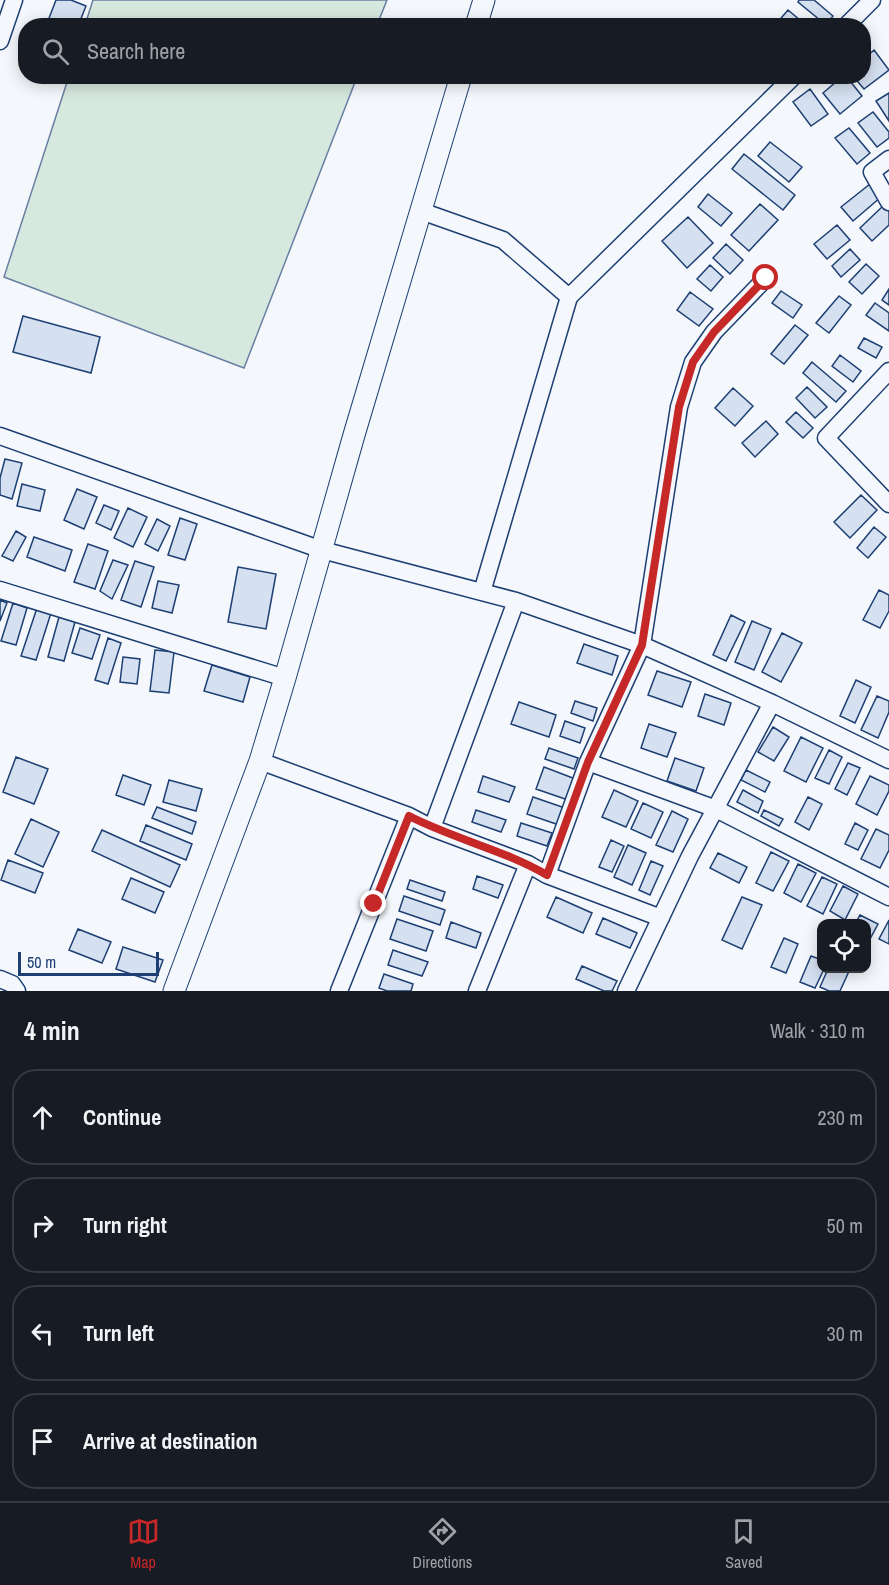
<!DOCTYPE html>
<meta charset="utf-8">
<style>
:root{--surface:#171b24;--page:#242831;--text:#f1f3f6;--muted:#9ea1a6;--line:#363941;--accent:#c62828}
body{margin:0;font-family:"Archivo Narrow",sans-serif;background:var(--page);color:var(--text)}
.controls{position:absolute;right:18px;bottom:18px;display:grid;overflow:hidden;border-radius:12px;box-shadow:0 3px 15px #0003}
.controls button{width:54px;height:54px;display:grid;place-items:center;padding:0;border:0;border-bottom:2px solid var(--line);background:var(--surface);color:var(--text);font:30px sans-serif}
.scale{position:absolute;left:18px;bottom:15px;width:141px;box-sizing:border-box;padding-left:6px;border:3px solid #1d3f73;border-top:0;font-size:16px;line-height:21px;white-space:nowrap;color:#1d3f73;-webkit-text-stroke:4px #f4f7fb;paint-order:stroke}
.stop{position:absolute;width:18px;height:18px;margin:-14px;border:4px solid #c62828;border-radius:50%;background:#fff}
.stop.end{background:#c62828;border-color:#fff;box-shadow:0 2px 6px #0008}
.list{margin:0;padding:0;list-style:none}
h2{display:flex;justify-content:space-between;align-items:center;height:78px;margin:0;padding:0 24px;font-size:26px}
h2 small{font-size:20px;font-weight:400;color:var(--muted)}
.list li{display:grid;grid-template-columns:39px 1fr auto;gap:18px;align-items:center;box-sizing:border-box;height:96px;margin:0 12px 12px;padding:0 12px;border:2px solid var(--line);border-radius:24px}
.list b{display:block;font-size:22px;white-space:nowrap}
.list em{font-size:20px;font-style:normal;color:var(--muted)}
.icon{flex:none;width:33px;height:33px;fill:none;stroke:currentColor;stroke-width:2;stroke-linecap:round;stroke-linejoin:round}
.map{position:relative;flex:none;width:889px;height:991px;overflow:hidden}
.search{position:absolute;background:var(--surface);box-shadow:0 3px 15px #0003;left:18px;right:18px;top:18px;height:66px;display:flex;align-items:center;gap:15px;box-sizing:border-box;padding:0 21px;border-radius:24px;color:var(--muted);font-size:22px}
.sheet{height:510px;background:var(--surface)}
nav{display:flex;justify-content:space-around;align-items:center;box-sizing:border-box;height:84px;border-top:2px solid var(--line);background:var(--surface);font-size:16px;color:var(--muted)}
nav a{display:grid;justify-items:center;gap:3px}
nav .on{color:var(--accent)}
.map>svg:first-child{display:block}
</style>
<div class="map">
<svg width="889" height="991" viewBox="0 0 889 991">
<rect width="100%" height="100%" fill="#f4f7fb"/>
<path fill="#d7e8df" stroke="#687fa3" stroke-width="1.5" d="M 93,0 L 387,0 L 377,25 L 85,25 Z
M 69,76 L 357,77 L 244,368 L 4,277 Z"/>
<path fill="#d5e0f0" stroke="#1d3f73" stroke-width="1.5" d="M 56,0 L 71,0 L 86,6 L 78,26 L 46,26 Z
M 799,0 L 814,0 L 833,16 L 826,25 L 798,2 Z
M 788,10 L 807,26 L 778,26 L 776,24 Z
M 874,50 L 889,70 L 864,89 L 853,76 L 864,76 L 864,59 Z
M 843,76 L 846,76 L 862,96 L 840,114 L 823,93 Z
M 810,89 L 828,114 L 811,126 L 793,102 Z
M 889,93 L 889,121 L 876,101 Z
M 873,112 L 889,132 L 889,138 L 877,147 L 858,123 Z
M 849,128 L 870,153 L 857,164 L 835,138 Z
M 770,142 L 802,167 L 789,182 L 758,156 Z
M 744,154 L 795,195 L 783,210 L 732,169 Z
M 870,184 L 881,197 L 853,221 L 841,207 Z
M 708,194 L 732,213 L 721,226 L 698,207 Z
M 760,204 L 778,220 L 749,251 L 731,235 Z
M 884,205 L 889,211 L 889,225 L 872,241 L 860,228 Z
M 688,217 L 713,243 L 687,268 L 662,241 Z
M 837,225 L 850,240 L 827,259 L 814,244 Z
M 726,244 L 743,260 L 730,274 L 713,258 Z
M 850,249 L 860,260 L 841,277 L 832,266 Z
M 866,264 L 879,276 L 862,294 L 849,282 Z
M 710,265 L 723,277 L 711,291 L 697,279 Z
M 889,289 L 889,305 L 882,300 Z
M 781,291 L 802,305 L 793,318 L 772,303 Z
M 690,292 L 713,309 L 699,326 L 677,310 Z
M 839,296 L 851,305 L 829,333 L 816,323 Z
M 875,303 L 889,313 L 889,331 L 866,315 Z
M 23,316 L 100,337 L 91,373 L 13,352 Z
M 795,325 L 808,335 L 784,364 L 771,354 Z
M 864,338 L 882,347 L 876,358 L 858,348 Z
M 840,355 L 861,371 L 853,382 L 832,366 Z
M 812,362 L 846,391 L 836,402 L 803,373 Z
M 807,387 L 827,407 L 815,418 L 796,398 Z
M 733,388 L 753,406 L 735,426 L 715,408 Z
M 796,412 L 813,428 L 803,438 L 786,422 Z
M 766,421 L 778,434 L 755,457 L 742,443 Z
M 5,459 L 22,463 L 12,499 L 0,495 L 0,478 Z
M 22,484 L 45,490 L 40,511 L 17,506 Z
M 77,489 L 97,497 L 84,529 L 64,520 Z
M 861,495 L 877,510 L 850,538 L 834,522 Z
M 104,505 L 119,511 L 111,530 L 96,523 Z
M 128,508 L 147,517 L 133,547 L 114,538 Z
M 180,518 L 197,524 L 185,560 L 168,555 Z
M 157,519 L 170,526 L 158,551 L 145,544 Z
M 874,527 L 886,537 L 868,558 L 857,548 Z
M 16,531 L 26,537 L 13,561 L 2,556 Z
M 34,537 L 72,550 L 65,571 L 27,557 Z
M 88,544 L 108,551 L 95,589 L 74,582 Z
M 113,560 L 128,565 L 112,599 L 100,591 Z
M 135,561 L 154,567 L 141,607 L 121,600 Z
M 238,567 L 276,574 L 266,629 L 228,622 Z
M 158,581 L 179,585 L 172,613 L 152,608 Z
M 879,590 L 889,595 L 889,611 L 880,628 L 863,620 Z
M 0,600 L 7,603 L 0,621 Z
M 13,603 L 27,608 L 16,645 L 1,641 Z
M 37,608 L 51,613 L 36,660 L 21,656 Z
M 731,615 L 745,622 L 726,661 L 713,655 Z
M 59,617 L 75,622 L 64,661 L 48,657 Z
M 752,621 L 771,629 L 754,670 L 735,662 Z
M 80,628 L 100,635 L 92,659 L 72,653 Z
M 782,633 L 802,643 L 781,682 L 762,672 Z
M 108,638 L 121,643 L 108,684 L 95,680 Z
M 584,644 L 618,656 L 612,675 L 577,663 Z
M 155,650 L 174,652 L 169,693 L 150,691 Z
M 123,657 L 140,659 L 137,684 L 120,682 Z
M 212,665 L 250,677 L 243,702 L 204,691 Z
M 657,671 L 691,682 L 682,707 L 648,695 Z
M 856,680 L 871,687 L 855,723 L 840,716 Z
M 705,694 L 731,703 L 724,725 L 698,716 Z
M 877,696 L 889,701 L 889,712 L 878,738 L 861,730 Z
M 575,701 L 597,708 L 593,721 L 571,713 Z
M 519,702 L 556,715 L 549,737 L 511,724 Z
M 565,721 L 585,728 L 580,743 L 560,736 Z
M 649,724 L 676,733 L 667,757 L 641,748 Z
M 773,727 L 789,737 L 774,761 L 758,752 Z
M 801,737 L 823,748 L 806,782 L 784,771 Z
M 549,748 L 578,758 L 574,769 L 545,759 Z
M 829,750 L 842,757 L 829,784 L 815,778 Z
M 16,757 L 48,769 L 34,804 L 3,792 Z
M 675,758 L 704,768 L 696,791 L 667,781 Z
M 848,763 L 860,768 L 847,795 L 835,789 Z
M 544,767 L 578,780 L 571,801 L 536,789 Z
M 746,770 L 770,782 L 765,792 L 741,780 Z
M 123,775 L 151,785 L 144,805 L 116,795 Z
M 483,776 L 515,787 L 509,802 L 478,792 Z
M 870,776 L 889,785 L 889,791 L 877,815 L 856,804 Z
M 169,780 L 202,789 L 196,811 L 163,802 Z
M 614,790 L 638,801 L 626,827 L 602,817 Z
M 743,790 L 763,801 L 758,813 L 737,802 Z
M 533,797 L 565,808 L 559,825 L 527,814 Z
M 808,797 L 822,804 L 809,830 L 795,822 Z
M 643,803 L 663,812 L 651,838 L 631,829 Z
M 157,807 L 196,822 L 192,834 L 152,818 Z
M 476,810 L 506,820 L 501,832 L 472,822 Z
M 764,810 L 783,819 L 779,826 L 761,816 Z
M 672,811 L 688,819 L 673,852 L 656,845 Z
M 31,819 L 59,832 L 43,867 L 15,854 Z
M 521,823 L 552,833 L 547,846 L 517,836 Z
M 855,823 L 868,830 L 858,850 L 845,844 Z
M 146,825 L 192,844 L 186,860 L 140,841 Z
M 876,829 L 889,835 L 889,850 L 880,868 L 861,859 Z
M 102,830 L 180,865 L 170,887 L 92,851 Z
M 611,840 L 624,846 L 612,872 L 599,867 Z
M 628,845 L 646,853 L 632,885 L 614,877 Z
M 771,852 L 789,861 L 773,891 L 756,883 Z
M 718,853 L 747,867 L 739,883 L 710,868 Z
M 8,860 L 43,873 L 35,893 L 1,880 Z
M 651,861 L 663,866 L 650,895 L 639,890 Z
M 798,864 L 816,873 L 801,902 L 784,893 Z
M 477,876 L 503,885 L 498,898 L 473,889 Z
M 822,877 L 837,884 L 823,914 L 807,906 Z
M 131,878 L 164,892 L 155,913 L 122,899 Z
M 410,880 L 445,892 L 442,901 L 407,889 Z
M 843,886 L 858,894 L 845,920 L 830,911 Z
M 404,896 L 445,910 L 440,925 L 399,911 Z
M 556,897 L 592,913 L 583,933 L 547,917 Z
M 742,897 L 762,905 L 742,949 L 722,940 Z
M 860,915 L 878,924 L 870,939 L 866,938 L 866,924 L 855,924 Z
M 603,918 L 637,933 L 630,948 L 596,934 Z
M 397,919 L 433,931 L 426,951 L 390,939 Z
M 889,920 L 889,944 L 879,939 Z
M 451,922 L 481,933 L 476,948 L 446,938 Z
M 78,929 L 111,942 L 102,963 L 69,950 Z
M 784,938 L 798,944 L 786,973 L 771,967 Z
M 123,947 L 163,960 L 155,982 L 116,969 Z
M 393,950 L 428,962 L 422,976 L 388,965 Z
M 811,956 L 822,960 L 822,969 L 824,969 L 815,988 L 800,982 Z
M 582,966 L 617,981 L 612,991 L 604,991 L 576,979 Z
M 828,969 L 850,969 L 840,991 L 829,991 L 820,987 Z
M 384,974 L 413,984 L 411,991 L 387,991 L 379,988 Z"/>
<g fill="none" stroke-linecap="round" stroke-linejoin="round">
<g stroke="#1d3f73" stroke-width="19">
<path id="minor" d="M 846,26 L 872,0
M 0,41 L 14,0
M 889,159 L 872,172 L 889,202
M 421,211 L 503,240 L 569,297
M 889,371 L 826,438 L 889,504
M 0,436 L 322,550 L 516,601 L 642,645 L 772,703 L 889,760
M 0,590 L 285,678
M 482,592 L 569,297 L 794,76
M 260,761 L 409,816 L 339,991
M 588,762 L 716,809 L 889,897
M 409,816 L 432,828 L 528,864 L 547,875 L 661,918
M 432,828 L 516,601
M 547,875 L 588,762 L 642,645 L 679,407 L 693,362 L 714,332 L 766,278
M 0,979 L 12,984 L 17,991
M 477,991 L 528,864
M 626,991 L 690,856 L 772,703"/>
</g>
<g stroke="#1d3f73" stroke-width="23">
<path id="tertiary" d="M 476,26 L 484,0
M 174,991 L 260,761 L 285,678 L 354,435 L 461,76"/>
</g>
<use href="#minor" stroke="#f4f7fb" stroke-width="16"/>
<use href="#tertiary" stroke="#f4f7fb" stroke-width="21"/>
</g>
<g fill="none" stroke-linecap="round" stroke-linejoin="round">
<path stroke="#c62828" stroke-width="8" d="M 374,904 L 409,816 C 454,839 504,850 547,875 L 588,762 L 642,645 L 679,407 L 693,362 L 714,332 L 766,278"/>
</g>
</svg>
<div class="controls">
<button><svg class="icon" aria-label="locate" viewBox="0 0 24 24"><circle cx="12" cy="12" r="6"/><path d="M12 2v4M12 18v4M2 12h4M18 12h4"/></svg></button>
</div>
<div class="scale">50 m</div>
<div class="stop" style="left:766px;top:278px"></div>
<div class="stop end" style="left:374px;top:904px"></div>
<div class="search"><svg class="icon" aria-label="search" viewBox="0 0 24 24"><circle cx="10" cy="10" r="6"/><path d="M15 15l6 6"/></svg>Search here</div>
</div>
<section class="sheet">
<h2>4 min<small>Walk · 310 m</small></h2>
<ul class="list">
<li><svg class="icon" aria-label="ahead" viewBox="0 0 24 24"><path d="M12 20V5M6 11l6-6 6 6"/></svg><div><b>Continue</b></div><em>230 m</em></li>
<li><svg class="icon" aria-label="right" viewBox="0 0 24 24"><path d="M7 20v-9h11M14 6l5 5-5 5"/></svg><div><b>Turn right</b></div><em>50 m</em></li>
<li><svg class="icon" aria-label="left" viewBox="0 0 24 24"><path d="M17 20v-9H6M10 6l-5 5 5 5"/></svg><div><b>Turn left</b></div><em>30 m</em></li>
<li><svg class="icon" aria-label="arrive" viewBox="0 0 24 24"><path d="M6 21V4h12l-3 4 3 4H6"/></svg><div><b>Arrive at destination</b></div></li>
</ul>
</section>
<nav>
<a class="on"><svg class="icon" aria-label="map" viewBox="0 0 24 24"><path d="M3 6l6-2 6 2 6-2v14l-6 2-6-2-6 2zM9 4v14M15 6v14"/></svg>Map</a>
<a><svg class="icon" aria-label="directions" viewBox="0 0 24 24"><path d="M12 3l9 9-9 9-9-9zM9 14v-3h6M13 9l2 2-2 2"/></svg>Directions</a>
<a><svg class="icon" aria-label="saved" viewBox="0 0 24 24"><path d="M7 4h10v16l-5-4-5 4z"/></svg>Saved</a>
</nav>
